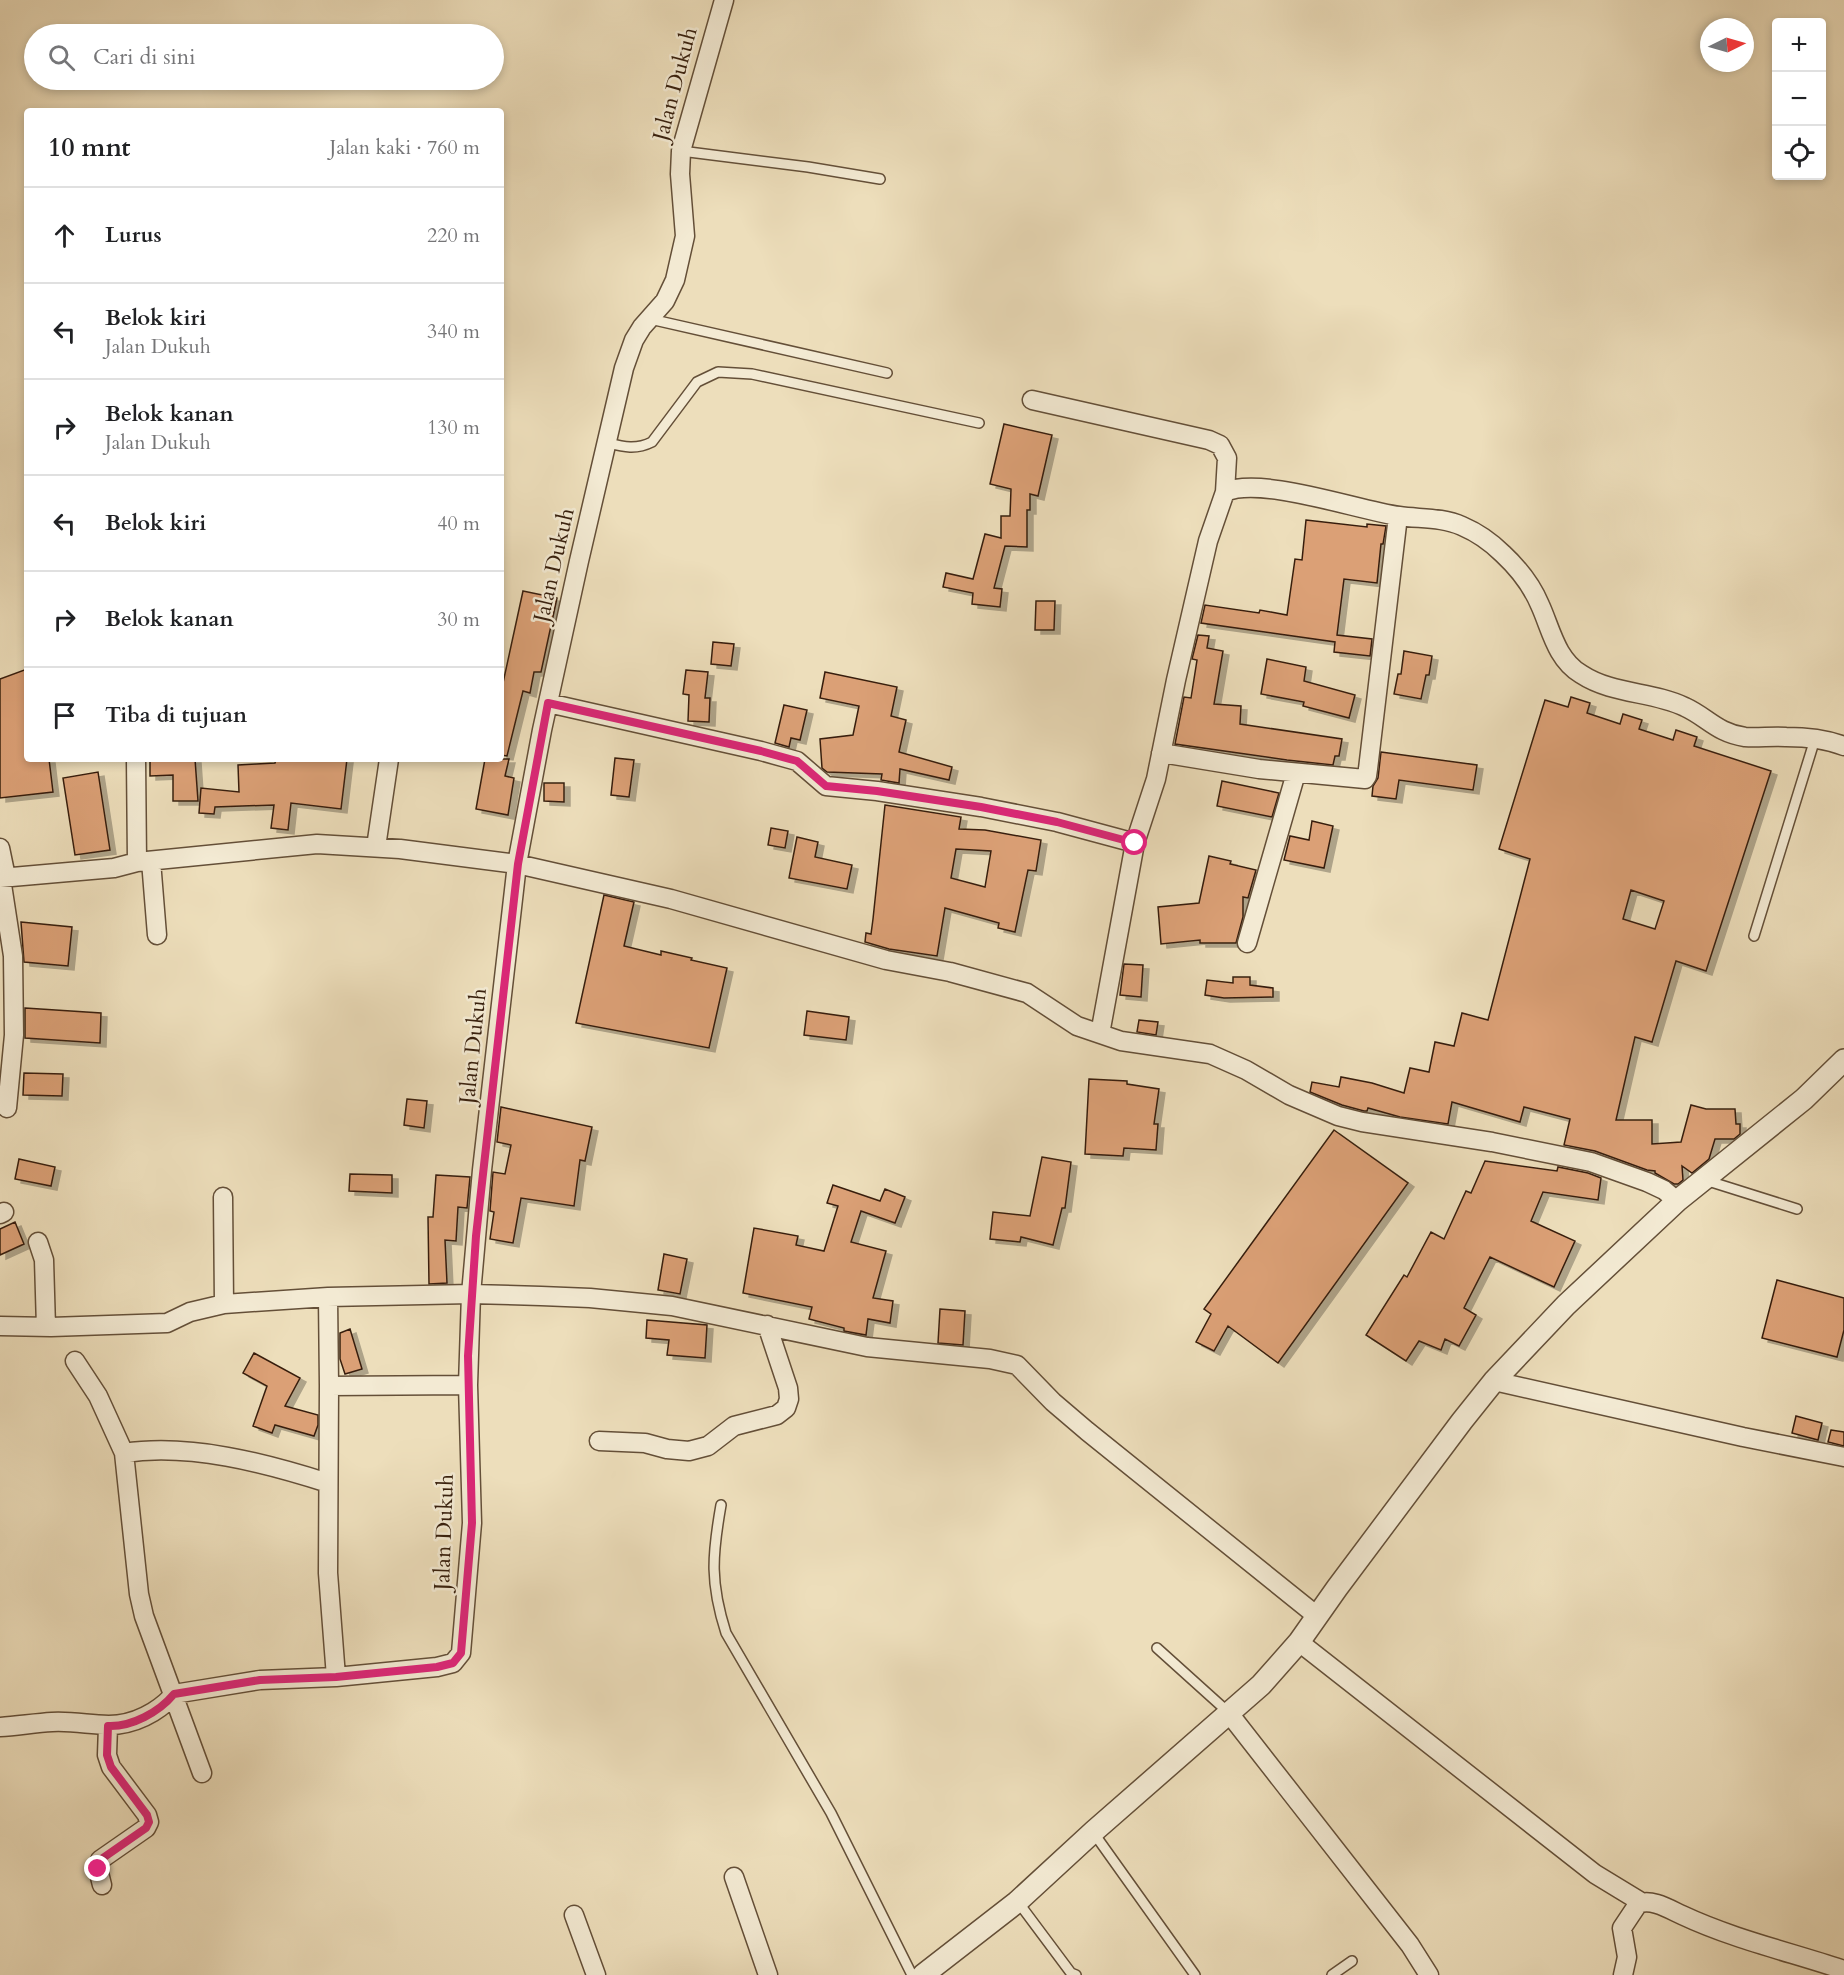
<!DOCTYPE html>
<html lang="id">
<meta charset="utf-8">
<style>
:root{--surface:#fff;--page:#f2f2f2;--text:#202124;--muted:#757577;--line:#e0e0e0}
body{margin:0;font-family:Cardo,serif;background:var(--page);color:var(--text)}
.controls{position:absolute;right:18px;top:18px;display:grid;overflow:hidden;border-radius:6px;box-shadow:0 3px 9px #0003}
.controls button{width:54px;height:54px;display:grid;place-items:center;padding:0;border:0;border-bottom:2px solid var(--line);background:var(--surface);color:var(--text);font:30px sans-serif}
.compass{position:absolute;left:1700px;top:18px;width:54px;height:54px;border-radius:50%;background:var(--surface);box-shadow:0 3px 9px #0003;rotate:85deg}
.stop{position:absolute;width:18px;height:18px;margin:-14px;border:4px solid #db2777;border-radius:50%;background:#fff}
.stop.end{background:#db2777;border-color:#fff;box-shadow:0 2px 6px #0008}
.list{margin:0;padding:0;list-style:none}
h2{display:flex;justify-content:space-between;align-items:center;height:78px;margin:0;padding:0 24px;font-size:26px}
h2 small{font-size:20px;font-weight:400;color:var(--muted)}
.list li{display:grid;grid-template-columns:39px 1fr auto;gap:18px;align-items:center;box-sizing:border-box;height:96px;padding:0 24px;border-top:2px solid var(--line)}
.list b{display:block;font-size:22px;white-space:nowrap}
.list p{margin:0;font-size:20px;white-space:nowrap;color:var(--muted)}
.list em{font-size:20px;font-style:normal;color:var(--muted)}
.icon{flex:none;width:33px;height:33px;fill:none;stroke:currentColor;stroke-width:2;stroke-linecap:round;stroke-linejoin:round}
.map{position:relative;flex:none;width:1844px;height:1975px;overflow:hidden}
.search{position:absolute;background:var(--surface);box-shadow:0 3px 9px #0003;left:24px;top:24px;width:480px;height:66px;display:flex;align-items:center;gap:15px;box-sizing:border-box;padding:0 21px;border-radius:33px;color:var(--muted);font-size:22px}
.panel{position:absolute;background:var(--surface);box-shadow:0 3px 9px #0003;left:24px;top:108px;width:480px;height:654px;border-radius:6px}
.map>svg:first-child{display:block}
</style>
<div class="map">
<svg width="1844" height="1975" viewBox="0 0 1844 1975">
<defs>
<filter id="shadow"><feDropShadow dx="6" dy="4" stdDeviation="0" flood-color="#0004"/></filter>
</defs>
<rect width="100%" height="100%" fill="#eddebb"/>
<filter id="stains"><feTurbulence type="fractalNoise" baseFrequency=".00333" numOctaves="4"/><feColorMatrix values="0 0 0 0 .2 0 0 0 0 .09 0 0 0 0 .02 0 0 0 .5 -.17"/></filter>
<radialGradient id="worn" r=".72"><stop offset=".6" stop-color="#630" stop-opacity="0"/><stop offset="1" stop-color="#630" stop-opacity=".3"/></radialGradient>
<path fill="#dba076" stroke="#371f0d" stroke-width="1.5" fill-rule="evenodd" filter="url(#shadow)" d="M 1004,424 L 1052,435 L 1038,496 L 1030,494 L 1030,510 L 1027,510 L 1027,547 L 1005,546 L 994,588 L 1002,589 L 1000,607 L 972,604 L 973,593 L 943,587 L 946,573 L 973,579 L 985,534 L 1001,538 L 1001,516 L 1010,516 L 1011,489 L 990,484 Z
M 1306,520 L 1367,527 L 1367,524 L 1386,526 L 1383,544 L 1381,544 L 1377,583 L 1344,579 L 1337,635 L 1372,639 L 1370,656 L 1334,652 L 1335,642 L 1201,623 L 1205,605 L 1259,613 L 1260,610 L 1287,615 L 1295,559 L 1302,560 Z
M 523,591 L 557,598 L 541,672 L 534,672 L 530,693 L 523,691 L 507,756 L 501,755 L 501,692 Z
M 1036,601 L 1055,601 L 1054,630 L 1035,630 Z
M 1198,635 L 1209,636 L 1207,648 L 1223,651 L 1214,704 L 1241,706 L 1240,724 L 1342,739 L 1339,756 L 1335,756 L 1333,765 L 1287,760 L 1175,744 L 1184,697 L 1191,698 L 1197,660 L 1192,659 Z
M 713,642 L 734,644 L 731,666 L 711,664 Z
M 1404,651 L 1432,656 L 1429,675 L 1426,675 L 1421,699 L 1394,694 L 1398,674 L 1401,674 Z
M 1267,659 L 1306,667 L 1304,681 L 1355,695 L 1349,718 L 1303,706 L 1304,702 L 1261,694 Z
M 27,669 L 27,759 L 49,759 L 53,792 L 0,798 L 0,679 Z
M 686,670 L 708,672 L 705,698 L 710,698 L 709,722 L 688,721 L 689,695 L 683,694 Z
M 825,672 L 897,687 L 891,716 L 906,720 L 899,752 L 952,767 L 949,780 L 900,769 L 899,783 L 881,780 L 882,774 L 827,772 L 822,768 L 820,739 L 853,735 L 859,706 L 820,698 Z
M 1571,697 L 1590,703 L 1587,713 L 1620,724 L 1623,714 L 1642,720 L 1639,729 L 1673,740 L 1676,730 L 1697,737 L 1694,746 L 1771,771 L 1706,971 L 1676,961 L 1652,1042 L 1635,1037 L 1616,1120 L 1652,1120 L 1652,1144 L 1681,1142 L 1691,1105 L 1706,1109 L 1735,1109 L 1736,1124 L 1740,1124 L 1740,1134 L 1734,1139 L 1715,1139 L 1709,1159 L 1692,1173 L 1682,1166 L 1683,1180 L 1678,1184 L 1674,1184 L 1655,1173 L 1655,1171 L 1647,1170 L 1595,1151 L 1564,1145 L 1570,1119 L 1524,1107 L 1520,1122 L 1452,1102 L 1448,1124 L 1400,1117 L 1368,1108 L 1367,1111 L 1364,1111 L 1342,1105 L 1310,1092 L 1312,1082 L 1339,1087 L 1341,1077 L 1372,1083 L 1404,1093 L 1410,1068 L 1429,1072 L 1435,1042 L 1454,1046 L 1462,1013 L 1488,1020 L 1530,859 L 1499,849 L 1545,700 L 1568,707 ZM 1631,890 L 1664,901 L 1655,929 L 1623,919 Z
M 784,705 L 807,710 L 800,740 L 791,738 L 789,747 L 775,743 Z
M 1381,752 L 1477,765 L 1473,790 L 1399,780 L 1396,799 L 1372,796 L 1373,786 L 1378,778 Z
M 615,758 L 634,760 L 629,797 L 611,795 Z
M 150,759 L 195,759 L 198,801 L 173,801 L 173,775 L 150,776 Z
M 276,759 L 347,759 L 341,809 L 291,803 L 288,830 L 271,828 L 274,805 L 215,807 L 214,814 L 199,813 L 201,788 L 239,792 L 238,765 L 275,763 Z
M 485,759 L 509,759 L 505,776 L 514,778 L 508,815 L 476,809 Z
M 98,772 L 110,850 L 75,855 L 63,778 Z
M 1222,781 L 1279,793 L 1272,817 L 1217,806 Z
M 544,783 L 564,783 L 564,802 L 544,801 Z
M 885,805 L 961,817 L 959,829 L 985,830 L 1041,840 L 1036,871 L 1028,870 L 1015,932 L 998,928 L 999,923 L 945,908 L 937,956 L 889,949 L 865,942 L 866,933 L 871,934 L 873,919 ZM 956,849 L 991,851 L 985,887 L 951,878 Z
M 1312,821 L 1333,826 L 1324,868 L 1284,860 L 1290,836 L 1309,840 Z
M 771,828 L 788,831 L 785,848 L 768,845 Z
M 797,837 L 818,842 L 815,857 L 852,865 L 847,889 L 789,878 Z
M 1209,856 L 1231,861 L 1230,864 L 1256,870 L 1248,898 L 1243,897 L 1243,917 L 1236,943 L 1200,943 L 1200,940 L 1161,944 L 1158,907 L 1199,903 Z
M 604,895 L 634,902 L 624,946 L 661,955 L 661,951 L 692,958 L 691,960 L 727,968 L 709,1048 L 576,1023 Z
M 21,922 L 72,927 L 68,966 L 24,962 Z
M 1124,964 L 1143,965 L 1141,997 L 1120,995 Z
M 1233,977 L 1250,977 L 1250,985 L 1273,988 L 1273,997 L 1224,998 L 1205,995 L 1207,980 L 1233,983 Z
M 25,1008 L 101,1013 L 100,1043 L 25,1038 Z
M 807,1011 L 849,1017 L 846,1040 L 804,1035 Z
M 1139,1020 L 1158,1022 L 1156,1035 L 1137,1032 Z
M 24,1073 L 63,1074 L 62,1096 L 23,1095 Z
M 1089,1079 L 1127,1081 L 1127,1084 L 1159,1089 L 1154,1124 L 1158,1124 L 1156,1150 L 1124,1148 L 1123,1156 L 1085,1154 Z
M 407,1099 L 427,1101 L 424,1128 L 404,1125 Z
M 501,1107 L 592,1127 L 585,1161 L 580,1160 L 574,1206 L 521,1198 L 513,1243 L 490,1239 L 494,1212 L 490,1211 L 493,1172 L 505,1174 L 511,1145 L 497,1142 Z
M 1334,1130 L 1408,1183 L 1278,1363 L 1228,1326 L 1214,1351 L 1196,1342 L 1211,1314 L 1204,1309 Z
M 1042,1157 L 1071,1162 L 1065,1208 L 1062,1208 L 1053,1245 L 1021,1237 L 1020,1242 L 990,1239 L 993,1212 L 1030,1216 Z
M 19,1159 L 55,1167 L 51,1186 L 15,1179 Z
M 1485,1161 L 1557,1171 L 1558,1167 L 1588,1173 L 1601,1178 L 1598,1200 L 1543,1192 L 1531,1221 L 1575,1241 L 1554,1287 L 1490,1257 L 1464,1308 L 1476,1315 L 1459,1346 L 1445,1339 L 1441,1350 L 1419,1341 L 1406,1361 L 1366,1335 L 1404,1275 L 1407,1277 L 1431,1232 L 1444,1239 L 1466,1191 L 1471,1193 Z
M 350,1174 L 392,1175 L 392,1193 L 349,1191 Z
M 436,1175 L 470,1177 L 467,1208 L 458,1207 L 456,1241 L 445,1240 L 447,1283 L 429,1284 L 428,1217 L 433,1217 Z
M 833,1185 L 880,1201 L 885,1189 L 905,1197 L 895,1223 L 861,1211 L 851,1242 L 886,1251 L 873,1298 L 893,1301 L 890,1323 L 868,1319 L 866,1335 L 844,1331 L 844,1328 L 809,1319 L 812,1307 L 743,1293 L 754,1228 L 798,1236 L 796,1245 L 824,1251 L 838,1206 L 827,1203 Z
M 15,1222 L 24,1244 L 0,1255 L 0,1229 Z
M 664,1254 L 687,1259 L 680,1294 L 658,1290 Z
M 1777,1280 L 1844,1298 L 1844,1330 L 1837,1357 L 1762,1338 Z
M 940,1309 L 965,1311 L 963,1345 L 938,1343 Z
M 647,1320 L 707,1325 L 705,1358 L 667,1355 L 669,1340 L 646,1338 Z
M 350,1329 L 362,1369 L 345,1374 L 340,1359 L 340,1333 Z
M 254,1353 L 300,1378 L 285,1406 L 318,1415 L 318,1425 L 314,1436 L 275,1425 L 272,1433 L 253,1426 L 267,1386 L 243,1373 Z
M 1796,1416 L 1822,1423 L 1818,1440 L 1792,1433 Z
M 1831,1430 L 1844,1432 L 1844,1446 L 1828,1442 Z"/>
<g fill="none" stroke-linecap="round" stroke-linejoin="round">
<g stroke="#644f38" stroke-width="12">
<path id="service" d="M 681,151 L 808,167 L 880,179
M 650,319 L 887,373
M 608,443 C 624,447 636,450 652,442 L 697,382 L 718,372 L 752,374 L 979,423
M 1754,936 L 1815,739
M 1705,1180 L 1797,1209
M 721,1505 C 712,1556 710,1583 726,1633 L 831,1813 L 912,1975
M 1157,1648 L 1228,1712
M 1093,1832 L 1195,1975
M 1018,1902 L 1071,1973 L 1076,1975
M 1332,1975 L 1352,1961"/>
</g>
<g stroke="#644f38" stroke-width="21">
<path id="minor" d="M 1032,400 L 1209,440 L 1220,445 L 1227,458 L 1225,492 L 1208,541 L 1176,680 L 1156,779 L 1135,843 L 1100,1034
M 1225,492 C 1261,476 1357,510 1399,516 C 1419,519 1442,517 1462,526 C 1476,532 1492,543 1503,554 C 1518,568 1532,586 1540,605 C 1551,629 1556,659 1581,674 C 1613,695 1652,691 1685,707 C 1707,717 1717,733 1745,737 C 1758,738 1772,736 1786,737 C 1805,737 1826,739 1844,746
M 548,703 L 761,751 L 797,761 L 826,786 L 877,791 L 981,807 L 1057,822 L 1135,843
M 1161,753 L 1259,769 L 1365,779 L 1367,776 L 1368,769 L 1398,516
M 136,759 L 137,862
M 376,847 L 389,759
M 0,848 L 6,877
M 151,861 L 157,935
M 0,878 L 114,868 L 137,862 L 317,844 L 400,849 L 517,864 L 671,899 L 886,960 L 950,972 L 1027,993 L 1077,1026 L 1121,1041 L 1210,1054 L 1246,1070 L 1289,1095 L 1338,1116 L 1362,1122 L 1492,1142 L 1591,1162 L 1647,1182 L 1664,1190 L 1677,1201
M 1,878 L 13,956 L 14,1035 L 7,1108
M 1247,943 L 1296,773
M 223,1197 L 224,1304
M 0,1214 L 4,1212
M 38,1242 L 44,1260 L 46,1327
M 328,1297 L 329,1386
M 0,1326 L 51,1327 L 167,1323 L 190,1312 L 224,1304 L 328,1297 L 471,1294 L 541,1296 L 590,1298 L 672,1306 L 867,1347 L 990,1359 L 1017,1365 L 1053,1402 L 1087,1431 L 1317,1616
M 75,1361 L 98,1396 L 124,1453 L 139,1594 L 144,1616 L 202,1773
M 1494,1381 L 1743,1437 L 1844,1457
M 599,1441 L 645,1443 L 667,1449 L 689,1451 L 708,1446 L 734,1426 L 777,1415 L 786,1408 L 789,1399 L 788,1388 L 767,1325
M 124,1453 C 190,1443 265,1463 328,1483
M 1299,1642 L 1595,1874 L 1641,1902
M 336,1677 L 328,1573 L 329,1386 L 468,1385
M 1228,1712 L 1410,1945 L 1429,1975
M 0,1727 C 17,1726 35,1723 52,1722 C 91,1720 115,1735 153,1712 C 161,1707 168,1702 174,1694 L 260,1680 L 336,1677 L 437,1667 L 453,1663 L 461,1653 L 472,1523 L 468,1385 L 471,1294 L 482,1170 L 517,864 L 542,730 L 579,561 L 624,368 L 634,340 L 642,327 L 665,301 L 675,280 L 685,236 L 680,174 L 681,151 L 724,0
M 734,1877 L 768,1975
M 102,1885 L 98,1869 L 100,1860 L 146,1828 L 149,1822 L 147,1815 L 111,1767 L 107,1755 L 108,1726
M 574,1915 L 596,1975
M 1623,1975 L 1627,1957 L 1622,1928 L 1638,1904 C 1651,1898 1669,1909 1682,1915 C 1733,1939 1790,1952 1844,1970"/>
</g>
<g stroke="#644f38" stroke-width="24">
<path id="tertiary" d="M 923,1975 L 1017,1902 L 1093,1832 L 1261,1685 L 1299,1642 L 1337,1588 L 1462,1421 L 1494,1381 L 1566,1305 L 1677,1201 L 1804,1099 L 1844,1060"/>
</g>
<use href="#service" stroke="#f3ead3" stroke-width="9"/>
<use href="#minor" stroke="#f3ead3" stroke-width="18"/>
<use href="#tertiary" stroke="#f3ead3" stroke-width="21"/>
</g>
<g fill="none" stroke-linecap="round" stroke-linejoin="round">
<path stroke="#db2777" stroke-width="8" d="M 98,1869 L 100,1860 L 146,1828 L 149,1822 L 147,1815 L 111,1767 L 107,1755 L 108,1726 C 132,1727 159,1712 174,1694 L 260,1680 L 336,1677 L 437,1667 L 453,1663 L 461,1653 L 472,1523 L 468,1356 L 476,1236 L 518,864 L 548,703 L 761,751 L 797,761 L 826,786 L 877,791 L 981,807 L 1057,822 L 1135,843"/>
</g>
<g text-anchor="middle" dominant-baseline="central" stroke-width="5" stroke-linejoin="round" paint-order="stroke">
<g font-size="22" fill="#371f0d" stroke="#f3ead3">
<text transform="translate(675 84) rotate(-75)">Jalan Dukuh</text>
<text transform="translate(554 565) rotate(-77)">Jalan Dukuh</text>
<text transform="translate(473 1046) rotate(-84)">Jalan Dukuh</text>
<text transform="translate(444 1532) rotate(-88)">Jalan Dukuh</text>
</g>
</g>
<rect width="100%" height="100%" filter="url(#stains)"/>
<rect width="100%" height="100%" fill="url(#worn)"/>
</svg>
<div class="controls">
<button>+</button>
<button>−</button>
<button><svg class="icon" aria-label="locate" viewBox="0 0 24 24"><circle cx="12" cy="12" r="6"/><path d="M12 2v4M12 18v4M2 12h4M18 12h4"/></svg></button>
</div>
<svg class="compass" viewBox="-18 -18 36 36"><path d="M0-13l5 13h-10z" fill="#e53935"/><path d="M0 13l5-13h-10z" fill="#757577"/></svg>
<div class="stop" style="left:1135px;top:843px"></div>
<div class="stop end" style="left:98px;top:1869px"></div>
<div class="search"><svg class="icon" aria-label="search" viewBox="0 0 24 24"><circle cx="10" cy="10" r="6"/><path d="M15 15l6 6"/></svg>Cari di sini</div>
<section class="panel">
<h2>10 mnt<small>Jalan kaki · 760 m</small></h2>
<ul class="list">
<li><svg class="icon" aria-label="ahead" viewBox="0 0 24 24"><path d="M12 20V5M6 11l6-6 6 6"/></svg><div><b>Lurus</b></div><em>220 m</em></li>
<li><svg class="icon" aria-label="left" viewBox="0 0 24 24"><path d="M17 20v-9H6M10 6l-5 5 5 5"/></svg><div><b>Belok kiri</b><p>Jalan Dukuh</p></div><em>340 m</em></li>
<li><svg class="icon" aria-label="right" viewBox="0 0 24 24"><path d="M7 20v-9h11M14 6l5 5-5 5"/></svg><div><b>Belok kanan</b><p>Jalan Dukuh</p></div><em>130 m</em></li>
<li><svg class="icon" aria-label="left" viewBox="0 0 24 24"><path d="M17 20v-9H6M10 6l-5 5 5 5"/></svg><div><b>Belok kiri</b></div><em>40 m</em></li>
<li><svg class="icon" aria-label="right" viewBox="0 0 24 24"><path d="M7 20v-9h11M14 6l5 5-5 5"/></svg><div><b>Belok kanan</b></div><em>30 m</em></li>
<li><svg class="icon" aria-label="arrive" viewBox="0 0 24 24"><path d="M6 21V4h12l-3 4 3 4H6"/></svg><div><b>Tiba di tujuan</b></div></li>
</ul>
</section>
</div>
